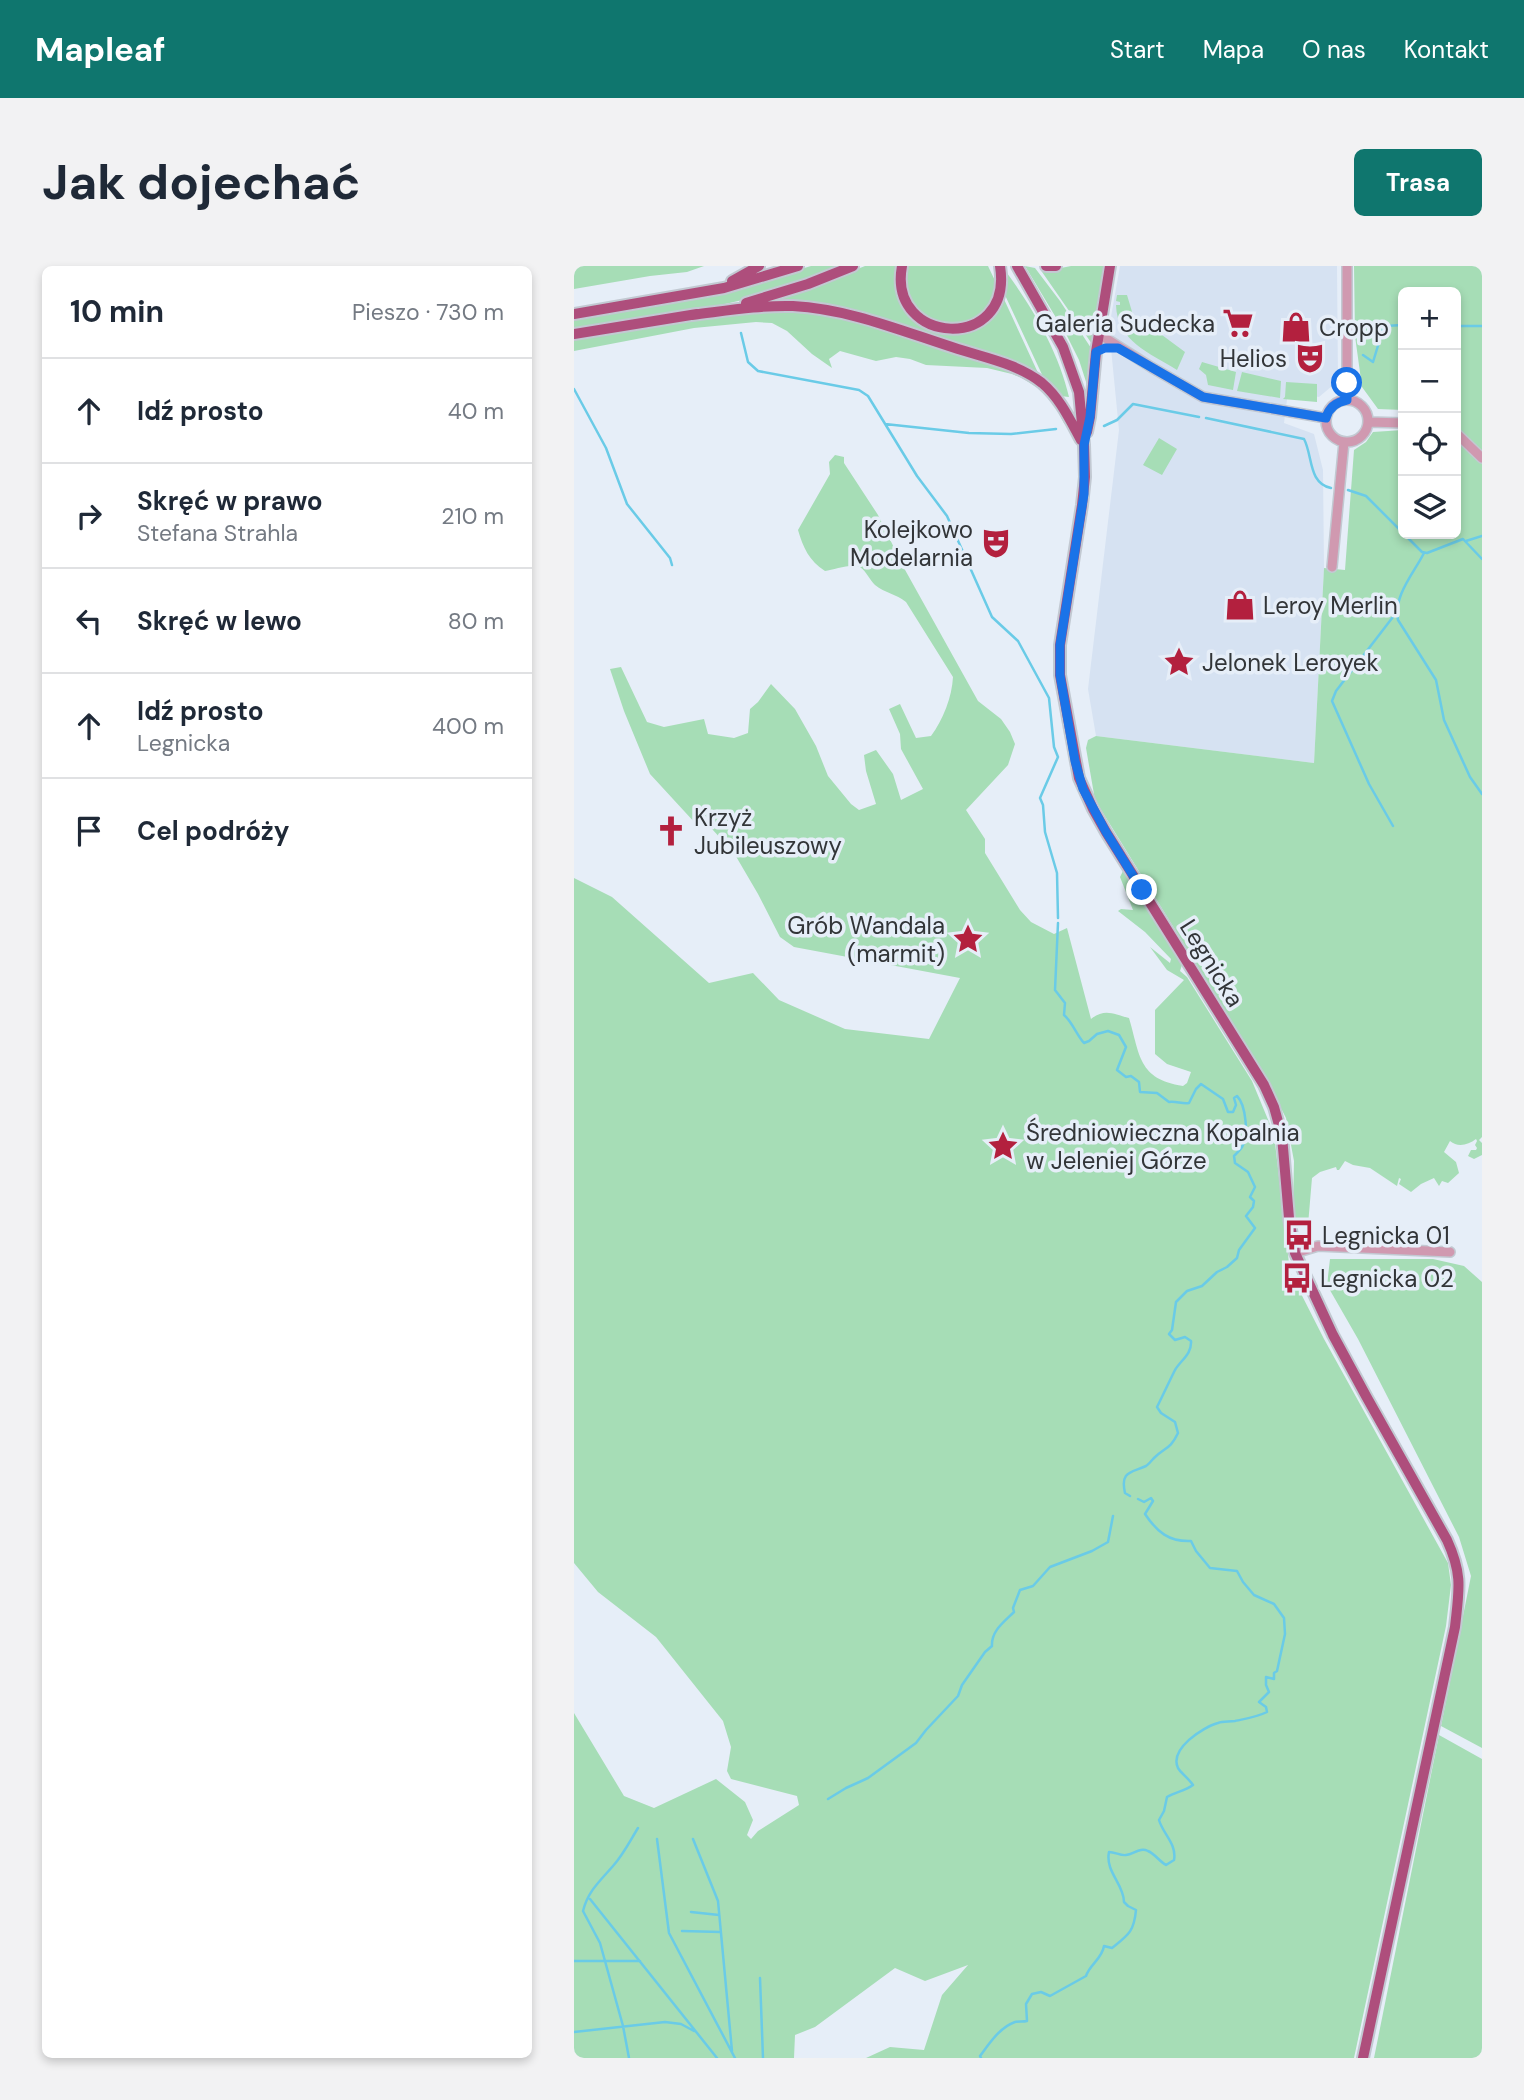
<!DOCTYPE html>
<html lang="pl">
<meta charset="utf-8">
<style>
:root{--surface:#fff;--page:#f2f2f3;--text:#1f2937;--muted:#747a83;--line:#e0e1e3;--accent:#0f766e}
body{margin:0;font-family:"DM Sans",sans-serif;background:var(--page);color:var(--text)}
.controls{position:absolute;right:21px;top:21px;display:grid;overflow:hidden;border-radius:10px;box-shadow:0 4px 10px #0003}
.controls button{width:63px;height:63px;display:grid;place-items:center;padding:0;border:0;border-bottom:2px solid var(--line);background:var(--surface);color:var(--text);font:35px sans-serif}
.stop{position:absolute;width:21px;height:21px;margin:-16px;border:5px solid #1a73e8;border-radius:50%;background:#fff}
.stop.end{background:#1a73e8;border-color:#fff;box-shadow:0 2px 7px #0008}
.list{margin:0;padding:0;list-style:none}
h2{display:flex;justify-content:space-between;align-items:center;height:91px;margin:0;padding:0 28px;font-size:30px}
h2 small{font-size:23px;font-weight:400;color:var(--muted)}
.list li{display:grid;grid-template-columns:46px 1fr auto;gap:21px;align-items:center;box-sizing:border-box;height:105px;padding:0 28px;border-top:2px solid var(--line)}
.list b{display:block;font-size:26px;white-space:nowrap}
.list p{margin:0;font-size:23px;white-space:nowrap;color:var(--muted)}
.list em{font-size:23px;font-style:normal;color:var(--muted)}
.icon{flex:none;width:38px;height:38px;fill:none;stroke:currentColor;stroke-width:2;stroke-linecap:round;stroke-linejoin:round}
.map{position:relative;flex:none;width:908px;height:1792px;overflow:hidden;border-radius:10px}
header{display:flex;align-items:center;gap:42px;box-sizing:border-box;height:98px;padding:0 35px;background:var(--accent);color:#fff}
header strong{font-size:33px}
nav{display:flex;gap:38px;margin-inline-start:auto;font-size:24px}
.intro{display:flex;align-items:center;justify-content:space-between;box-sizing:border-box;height:168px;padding:0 42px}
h1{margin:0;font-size:49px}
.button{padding:18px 32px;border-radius:10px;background:var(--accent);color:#fff;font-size:24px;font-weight:700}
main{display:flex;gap:42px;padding:0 42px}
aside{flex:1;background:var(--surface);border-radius:10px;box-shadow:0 4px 10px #0003}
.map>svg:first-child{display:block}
</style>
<header>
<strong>Mapleaf</strong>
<nav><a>Start</a><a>Mapa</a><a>O nas</a><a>Kontakt</a></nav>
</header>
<div class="intro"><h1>Jak dojechać</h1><a class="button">Trasa</a></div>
<main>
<aside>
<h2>10 min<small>Pieszo · 730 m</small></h2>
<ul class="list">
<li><svg class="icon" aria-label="ahead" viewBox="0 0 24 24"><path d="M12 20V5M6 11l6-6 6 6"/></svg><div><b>Idź prosto</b></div><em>40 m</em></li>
<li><svg class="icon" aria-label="right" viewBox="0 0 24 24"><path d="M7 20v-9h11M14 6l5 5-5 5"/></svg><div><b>Skręć w prawo</b><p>Stefana Strahla</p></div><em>210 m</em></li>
<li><svg class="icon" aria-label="left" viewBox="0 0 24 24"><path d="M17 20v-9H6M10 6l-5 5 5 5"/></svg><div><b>Skręć w lewo</b></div><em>80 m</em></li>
<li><svg class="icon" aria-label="ahead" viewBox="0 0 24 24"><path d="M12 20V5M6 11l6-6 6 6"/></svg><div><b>Idź prosto</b><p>Legnicka</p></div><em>400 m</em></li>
<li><svg class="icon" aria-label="arrive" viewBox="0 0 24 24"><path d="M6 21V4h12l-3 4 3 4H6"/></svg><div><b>Cel podróży</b></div></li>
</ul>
</aside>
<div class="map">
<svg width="908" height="1792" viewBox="0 0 908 1792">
<rect width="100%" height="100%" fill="#e6eef8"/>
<path fill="#d6e2f2" d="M 546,0 L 763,0 L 764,115 L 745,131 L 714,126 L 710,157 L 740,168 L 749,204 L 750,302 L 740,497 L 522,470 L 514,423 L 545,164 L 535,62 Z"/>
<path fill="#a6ddb6" d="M 0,0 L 130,0 L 113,6 L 76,10 L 0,23 Z
M 237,0 L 268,0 L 173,33 L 151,38 L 0,64 L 0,52 L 151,26 Z
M 291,0 L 324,0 C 322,13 322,25 328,37 C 339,61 375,76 399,63 C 410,57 420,41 429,31 L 465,109 L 302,53 L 200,36 Z
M 332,0 L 414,0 L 424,21 L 418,38 L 397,56 L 371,60 L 345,47 L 330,22 Z
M 451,0 L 461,2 L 486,35 L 519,85 L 514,122 L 505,94 L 493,70 Z
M 497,0 L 532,0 L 518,78 L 466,3 L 482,3 Z
M 780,0 L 908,0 L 908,186 L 882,162 L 882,26 L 829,26 L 829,144 L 804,143 L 788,121 L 781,70 Z
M 433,7 C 460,44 485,87 495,131 L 486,130 L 471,115 L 430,27 Z
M 543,29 L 553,29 L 562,59 L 567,67 L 588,67 L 588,69 L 611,86 L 603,104 C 576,87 543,75 542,39 L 546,39 L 546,36 L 542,35 Z
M 190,44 L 232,45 L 281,54 L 430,101 L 460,116 L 480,135 L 494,160 L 490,157 L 479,136 L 472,127 L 448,112 L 438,108 L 413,102 L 352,99 L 336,93 L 322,91 L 302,95 L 266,85 L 255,93 L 258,102 L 238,88 L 213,65 L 198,57 L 182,56 L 120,62 L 0,85 L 0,72 L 118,53 Z
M 628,96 L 662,106 L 659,124 L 634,119 L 632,109 L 625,103 Z
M 668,106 L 707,115 L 706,132 L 663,125 Z
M 712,116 L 743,118 L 743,136 L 709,133 L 711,131 Z
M 829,164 L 829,268 L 882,268 L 882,171 L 908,195 L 908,871 L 905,874 L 908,877 L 908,889 L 900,893 L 894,890 L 897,884 L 902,884 L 903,882 L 901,879 L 903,875 L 902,873 C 894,879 884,882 876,875 L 870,886 L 882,896 L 885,907 L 874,917 L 868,915 L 865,920 L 860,912 L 847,918 L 837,926 L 825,918 L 827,913 L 825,912 L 823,920 L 796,902 L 779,899 L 771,895 L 765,904 L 763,904 L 762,901 L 746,906 L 738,912 L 734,959 L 723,960 L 719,944 L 720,895 L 712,852 L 687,803 L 521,534 L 512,482 L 514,474 L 522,470 L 740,497 L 750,302 L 771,304 L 780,184 L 792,176 L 799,166 Z
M 585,172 L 603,183 L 588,209 L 569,199 Z
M 261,189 L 270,191 L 270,197 L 304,249 L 330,302 L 404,435 L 427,453 L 436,466 L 441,478 L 434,499 L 392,544 L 411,573 L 411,587 L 446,644 L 457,656 L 480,668 L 493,662 L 517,753 C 531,742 539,748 555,752 C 566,789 564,813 609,820 L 613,817 L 617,806 L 593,798 L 581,788 L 581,744 L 610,714 L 593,704 L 576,681 L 596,697 L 597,693 L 571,666 L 544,645 L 547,643 L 559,644 L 546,611 L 549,605 L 607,695 L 608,699 L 606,705 L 613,711 L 678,815 L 700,868 L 716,1006 L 750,1073 L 874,1297 L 877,1319 L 872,1360 L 780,1792 L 292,1792 L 316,1781 L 350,1784 L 368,1729 L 394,1699 L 351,1715 L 321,1702 L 241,1761 L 221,1769 L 220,1792 L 0,1792 L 0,1447 L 50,1530 L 80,1542 L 142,1513 L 171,1536 L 179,1554 L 173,1569 L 177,1573 L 184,1565 L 225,1539 L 223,1530 L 157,1513 L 153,1505 L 157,1481 L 149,1455 L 82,1371 L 24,1326 L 0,1297 L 0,612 L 38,631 L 135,717 L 179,707 L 205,734 L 271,763 L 355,773 L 386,712 L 220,681 L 206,671 L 184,628 L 160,587 L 138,563 L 122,558 L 76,508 L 50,445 L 36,403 L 47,401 L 73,456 L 90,461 L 130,453 L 134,468 L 160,472 L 174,467 L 176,443 L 184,436 L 197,418 L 221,443 L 242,480 L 254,510 L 277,538 L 285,544 L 302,538 L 292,505 L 290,489 L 302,484 L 319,508 L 327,534 L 349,523 L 327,483 L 326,468 L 315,443 L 326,438 L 342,472 L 357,470 C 369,454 378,431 379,411 L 332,336 C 322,328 311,327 301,319 C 296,314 292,305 286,301 C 277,297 260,304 251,305 C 235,295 229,281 224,264 L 256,208 L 255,196 Z
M 756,993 L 859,993 L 890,1000 L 908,1016 L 908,1482 L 867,1460 L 897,1310 L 885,1271 L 784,1073 L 753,1019 Z
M 865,1469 L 908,1493 L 908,1792 L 800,1792 Z"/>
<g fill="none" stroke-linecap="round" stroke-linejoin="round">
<path stroke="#6acbe7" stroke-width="2.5" d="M 882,60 L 908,60
M 167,67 L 174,96 L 184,105 L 285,124 L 294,130 L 343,210 L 373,250 L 418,351 L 444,375 L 475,432 L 480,481 L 484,491 L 466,532 L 469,539 L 471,566 L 483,607 L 484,652
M 789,89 L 799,96 L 810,60 L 829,59
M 0,123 L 32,182 L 53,238 L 96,292 L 98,299
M 632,152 L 730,173 C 739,190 734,217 757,222
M 311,158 L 395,167 L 437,168 L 482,163
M 530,160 L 543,154 L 559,138 L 625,151
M 774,224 L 792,230 L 848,286 L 853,287 L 889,273 L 908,293
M 892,275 L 908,270
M 850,287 C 840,307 819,330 824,354 L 862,414 L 870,454 L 896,511 L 908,528
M 819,560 L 795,518 L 758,435 L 762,425 L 822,347
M 484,657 L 481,724 L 491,737 L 490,749 C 499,757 502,768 510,777 L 515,775 L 523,768 L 534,765 L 545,769 L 552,781 L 543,804 L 552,811 L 557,810 L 565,816 L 566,826 L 583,827 L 595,836 C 602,835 608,838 615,837 L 622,823 L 627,818 L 649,833 L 654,846 L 659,846 L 662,839 L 660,832 L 663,830 C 672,839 675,870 668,881 C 666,884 663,887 660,890 L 661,897 L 674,906 L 681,921 L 676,931 L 680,935 L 679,941 L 672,950 L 681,962 L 665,984 L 663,992 L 653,1001 L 643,1006 L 628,1020 L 613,1025 L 602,1036 L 598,1064 L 595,1068 L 601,1074 L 611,1071 L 617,1075 C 618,1088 607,1094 601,1104 C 595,1116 589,1129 583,1141 L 587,1147 L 601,1156 L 604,1167 C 596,1184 591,1181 580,1192 C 578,1194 575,1198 572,1200 C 557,1207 546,1205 551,1227 L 556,1230
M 254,1533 L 272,1522 L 294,1512 L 342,1477 L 352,1464 L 384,1430 L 388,1419 L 411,1386 L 418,1380 C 417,1365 430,1356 440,1346 L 439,1342 L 446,1324 L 459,1320 L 476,1301 L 518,1285 L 534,1276 L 539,1250
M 83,1573 L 95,1667 L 161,1792
M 119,1573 L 144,1635 L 158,1785
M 16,1633 L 143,1792
M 117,1646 L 145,1649
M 108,1665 L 147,1666
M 0,1695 L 66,1695
M 186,1712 L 189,1792
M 0,1766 L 91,1756 L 107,1758 L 120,1765
M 55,1792 L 49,1760 L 26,1677 L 9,1645 C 14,1625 26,1615 39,1600 C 49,1589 56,1575 64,1562
M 407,1792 L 406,1790 C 415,1778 426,1761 441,1756 C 445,1755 449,1756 453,1755 L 452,1738 L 458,1728 L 467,1726 L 476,1730 L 512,1710 C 516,1698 528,1693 530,1680 L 538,1682 C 554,1669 560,1666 562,1644 L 554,1640 L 550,1636 C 550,1618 531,1606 535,1586 C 541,1586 547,1590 552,1589 C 560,1588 566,1581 574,1585 C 581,1588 585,1595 592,1599 L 600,1594 C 603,1578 589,1568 585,1554 L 590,1545 L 593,1531 C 601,1526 611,1525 619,1519 C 615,1513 607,1507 604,1502 C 595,1483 629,1461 644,1457 C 649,1455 655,1456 661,1455 C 671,1453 683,1451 693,1446 L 692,1441 L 685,1436 L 695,1426 L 692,1419 L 692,1411 L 700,1413 L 700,1407 L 703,1405 L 711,1368 L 710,1352 L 700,1338 L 680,1329 L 669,1316 L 663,1305 L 636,1302 L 622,1285 L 617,1275 C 595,1276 583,1266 571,1248 L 579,1235 L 577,1232 L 570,1236 L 564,1233"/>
<g stroke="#c2c9d2" stroke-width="12">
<path id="minor" d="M 773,0 L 773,134
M 525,68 L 577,101 L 629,131 L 752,152
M752 155a21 21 0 1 1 42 0a21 21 0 1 1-42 0Z
M 795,156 L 829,157
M 882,167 L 908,192
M 758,301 L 770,176
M 721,987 L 744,980 L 876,986"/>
</g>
<g stroke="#c2c9d2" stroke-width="14">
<path id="major" d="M 328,0 C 313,80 440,87 426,0
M 443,0 L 489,81 L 505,126 L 510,179 L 511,211 L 508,239 L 486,379 L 486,409 L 505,512 L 519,543 L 532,566 L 690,819 L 700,841 L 708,870 L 715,952 L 721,987 L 759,1069 L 792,1130 L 873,1274 C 889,1309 885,1324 881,1361 L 789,1792
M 472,0 L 482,0
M 158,15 L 185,0
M 172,37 L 234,18 L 279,0
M 0,48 L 150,22 L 224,0
M 118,49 C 151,45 185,39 219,40 C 276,43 330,66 384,83 C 412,92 444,98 468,117 C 486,132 496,154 507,174
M 0,68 L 123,48
M 513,166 L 516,151 L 522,86 L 536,0"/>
</g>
<use href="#minor" stroke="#d099b0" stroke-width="9"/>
<use href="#major" stroke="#ae4e7c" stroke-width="10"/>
</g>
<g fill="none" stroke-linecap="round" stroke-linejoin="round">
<path stroke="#1a73e8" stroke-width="9" d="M 568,624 L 532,566 L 509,523 L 501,495 L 486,409 L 486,379 L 510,228 L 510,179 L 516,151 L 522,86 L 531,82 L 544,82 L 629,131 L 752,152 C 755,141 762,136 773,134 L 773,117"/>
</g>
<defs>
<g id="supermarket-bare" transform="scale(2.415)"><path d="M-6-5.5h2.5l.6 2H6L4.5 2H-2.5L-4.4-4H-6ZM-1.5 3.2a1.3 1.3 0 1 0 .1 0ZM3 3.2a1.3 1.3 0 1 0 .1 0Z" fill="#b3203e" stroke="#e6eef8" stroke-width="2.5" paint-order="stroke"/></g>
<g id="shop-bare" transform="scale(2.415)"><path d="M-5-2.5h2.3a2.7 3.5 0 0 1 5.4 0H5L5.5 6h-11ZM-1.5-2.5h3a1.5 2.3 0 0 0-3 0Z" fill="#b3203e" stroke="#e6eef8" stroke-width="2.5" paint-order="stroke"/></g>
<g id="theatre-bare" transform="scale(2.415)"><path d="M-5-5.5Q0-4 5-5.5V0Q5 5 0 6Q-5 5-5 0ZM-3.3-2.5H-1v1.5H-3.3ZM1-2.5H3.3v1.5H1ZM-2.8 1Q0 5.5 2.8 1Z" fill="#b3203e" stroke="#e6eef8" stroke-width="2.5" paint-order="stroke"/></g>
<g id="sight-bare" transform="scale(2.415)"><path d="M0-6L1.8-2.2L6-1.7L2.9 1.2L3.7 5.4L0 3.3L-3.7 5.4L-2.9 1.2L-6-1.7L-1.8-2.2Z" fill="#b3203e" stroke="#e6eef8" stroke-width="2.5" paint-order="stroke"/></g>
<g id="church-bare" transform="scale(2.415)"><path d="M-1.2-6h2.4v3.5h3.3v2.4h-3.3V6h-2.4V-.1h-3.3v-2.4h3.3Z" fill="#b3203e" stroke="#e6eef8" stroke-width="2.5" paint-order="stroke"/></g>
<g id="bus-bare" transform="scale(2.415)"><path d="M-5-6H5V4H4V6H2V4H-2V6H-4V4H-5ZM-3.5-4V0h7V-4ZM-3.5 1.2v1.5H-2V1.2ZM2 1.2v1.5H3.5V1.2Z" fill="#b3203e" stroke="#e6eef8" stroke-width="2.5" paint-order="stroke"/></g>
</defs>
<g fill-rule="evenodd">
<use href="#supermarket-bare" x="664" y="57"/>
<use href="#shop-bare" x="722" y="61"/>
<use href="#theatre-bare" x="736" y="92"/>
<use href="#theatre-bare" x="422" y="277"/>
<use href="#shop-bare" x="666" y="339"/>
<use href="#sight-bare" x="605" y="396"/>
<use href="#church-bare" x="97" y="565"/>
<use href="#sight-bare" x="394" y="673"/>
<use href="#sight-bare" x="429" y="880"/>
<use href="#bus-bare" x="725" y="969"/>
<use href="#bus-bare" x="723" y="1012"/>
</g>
<g text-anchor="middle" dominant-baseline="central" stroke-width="7" stroke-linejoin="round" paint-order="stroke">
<g font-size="24" fill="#323538" stroke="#e6eef8" text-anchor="start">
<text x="641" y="57" text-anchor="end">Galeria Sudecka</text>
<text x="745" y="61">Cropp</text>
<text x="713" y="92" text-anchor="end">Helios</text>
<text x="399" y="263" text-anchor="end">Kolejkowo<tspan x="399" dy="28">Modelarnia</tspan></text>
<text x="689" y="339">Leroy Merlin</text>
<text x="628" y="396">Jelonek Leroyek</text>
<text x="120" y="551">Krzyż<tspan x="120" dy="28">Jubileuszowy</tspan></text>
<text x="371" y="659" text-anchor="end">Grób Wandala<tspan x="371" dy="28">(marmit)</tspan></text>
<text x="452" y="866">Średniowieczna Kopalnia<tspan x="452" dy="28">w Jeleniej Górze</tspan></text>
<text x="748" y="969">Legnicka 01</text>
<text x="746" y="1012">Legnicka 02</text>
</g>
<g font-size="24" fill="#323538" stroke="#e6eef8">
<text transform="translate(638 697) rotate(58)">Legnicka</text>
</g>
</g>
</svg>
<div class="controls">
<button>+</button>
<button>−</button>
<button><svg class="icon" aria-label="locate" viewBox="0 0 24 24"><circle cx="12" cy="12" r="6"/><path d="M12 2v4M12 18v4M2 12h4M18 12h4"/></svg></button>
<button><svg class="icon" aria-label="layers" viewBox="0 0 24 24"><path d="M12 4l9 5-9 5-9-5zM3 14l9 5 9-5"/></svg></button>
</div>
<div class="stop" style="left:773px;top:117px"></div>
<div class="stop end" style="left:568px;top:624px"></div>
</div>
</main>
